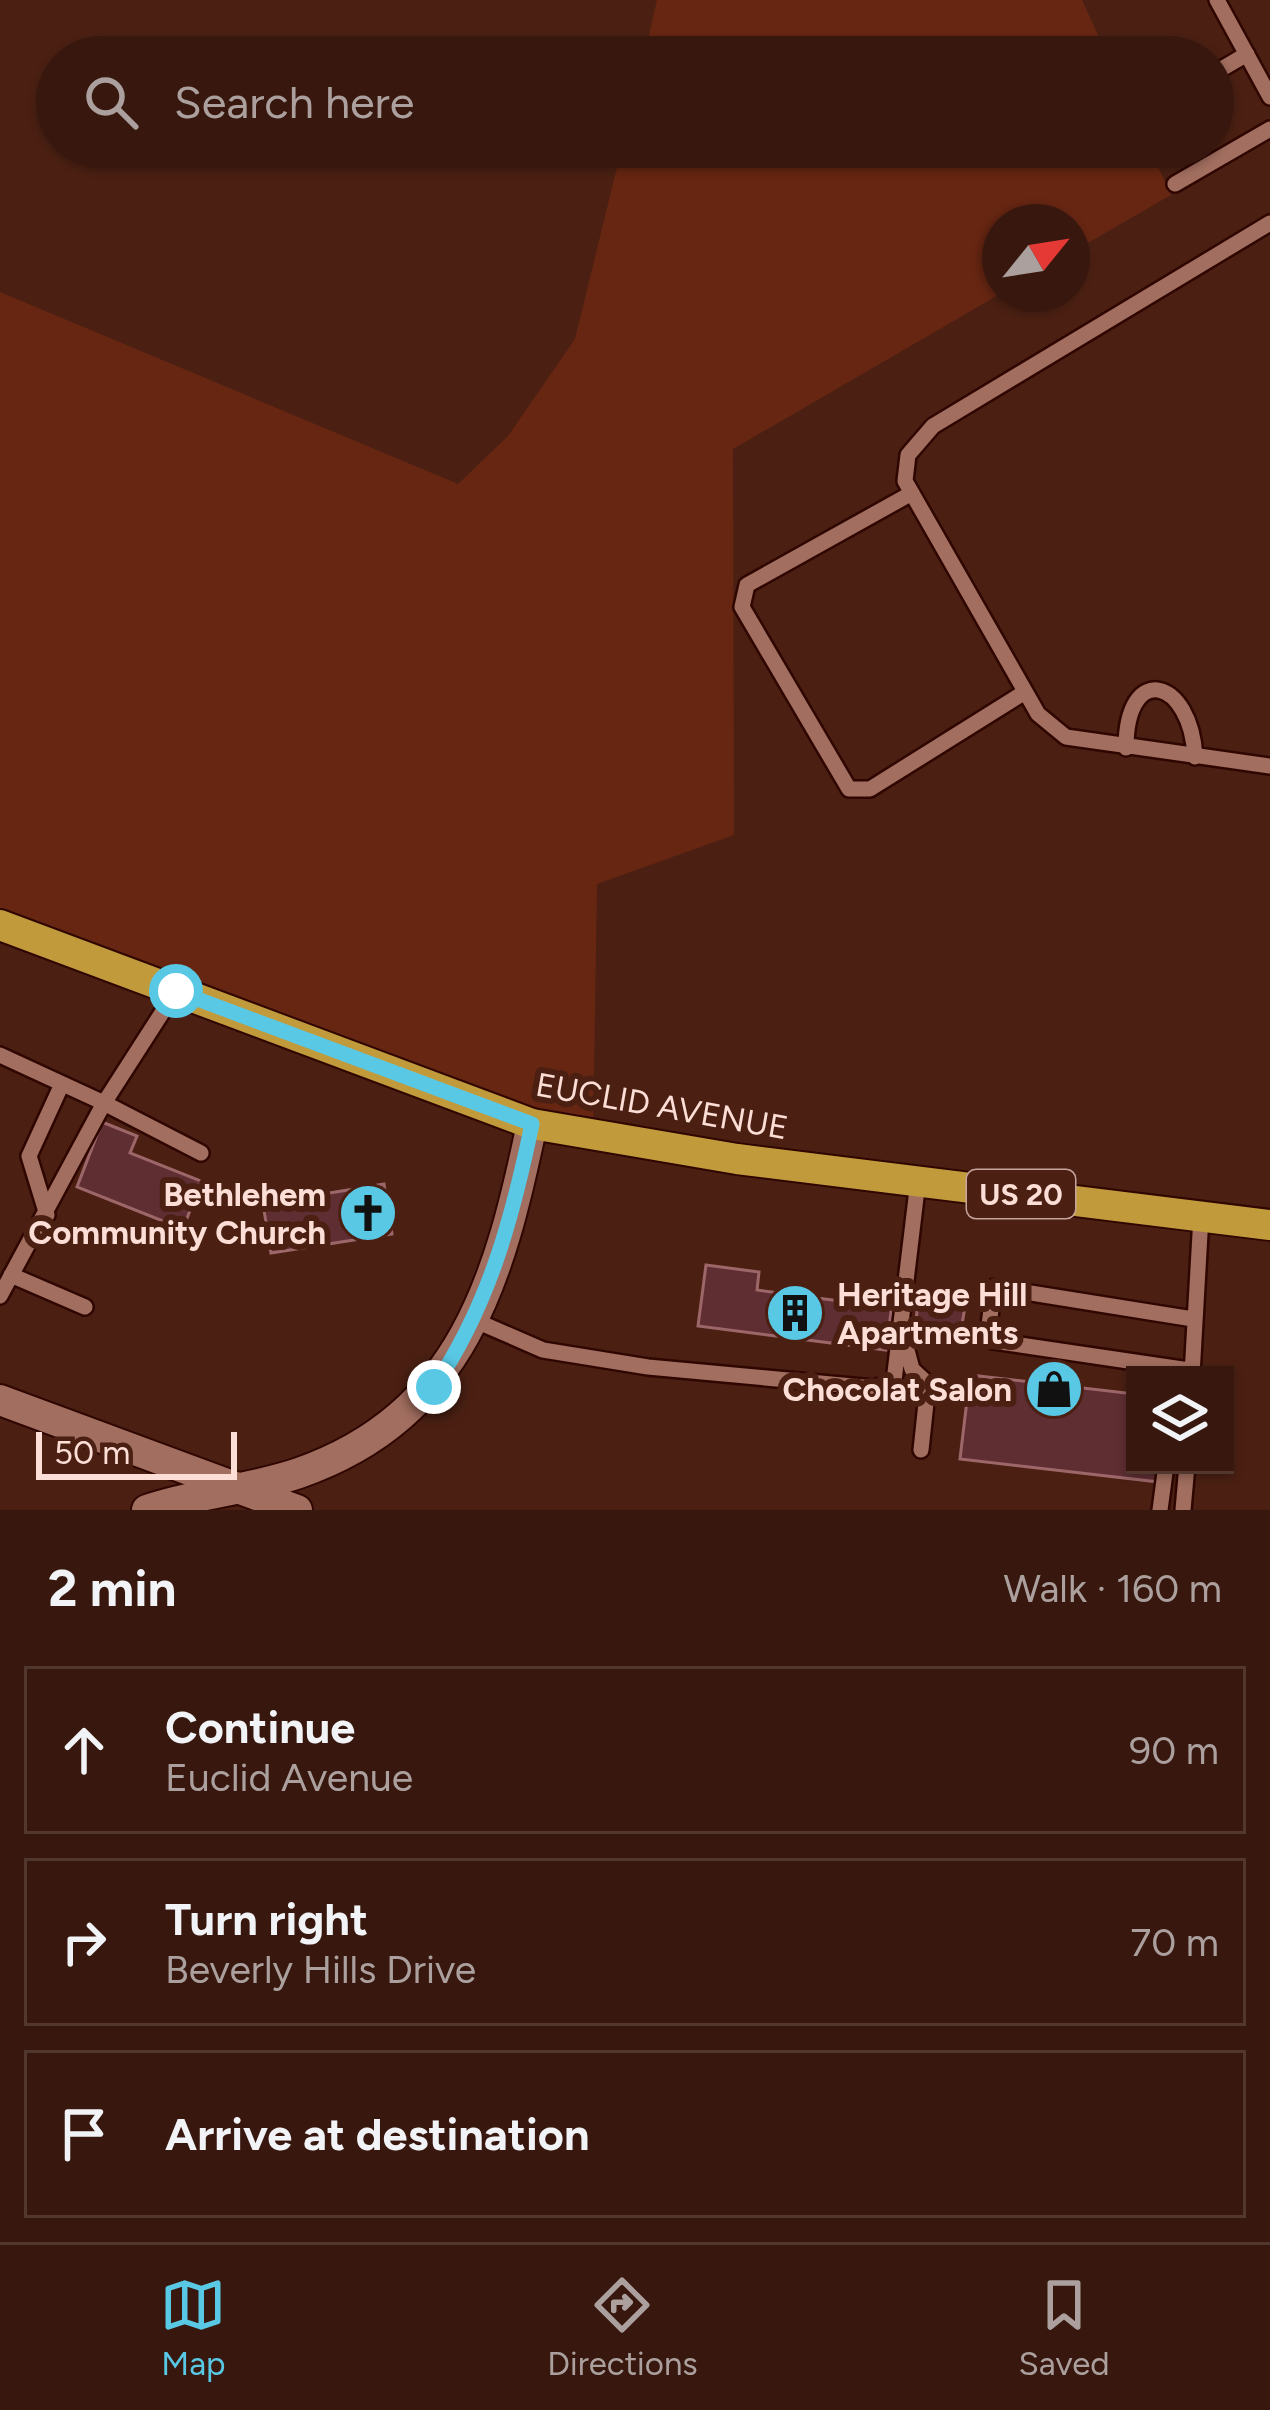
<!DOCTYPE html>
<meta charset="utf-8">
<style>
:root{--surface:#38180e;--page:#3f2117;--text:#f1f3f6;--muted:#aba09e;--line:#52372e;--accent:#59c8e4}
body{margin:0;font-family:Figtree,sans-serif;background:var(--page);color:var(--text)}
.controls{position:absolute;right:36px;bottom:36px;display:grid;overflow:hidden;border-radius:0px;box-shadow:0 3px 9px #0004}
.controls button{width:108px;height:108px;display:grid;place-items:center;padding:0;border:0;border-bottom:3px solid var(--line);background:var(--surface);color:var(--text);font:60px sans-serif}
.compass{position:absolute;left:982px;top:204px;width:108px;height:108px;border-radius:50%;background:var(--surface);box-shadow:0 3px 9px #0004;rotate:60deg}
.scale{position:absolute;left:36px;bottom:30px;width:201px;box-sizing:border-box;padding-left:12px;border:6px solid #fcded6;border-top:0;font-size:33px;line-height:42px;white-space:nowrap;color:#fcded6;-webkit-text-stroke:9px #4b2013;paint-order:stroke}
.stop{position:absolute;width:36px;height:36px;margin:-27px;border:9px solid #59c8e4;border-radius:50%;background:#fff}
.stop.end{background:#59c8e4;border-color:#fff;box-shadow:0 3px 12px #0008}
.list{margin:0;padding:0;list-style:none}
h2{display:flex;justify-content:space-between;align-items:center;height:156px;margin:0;padding:0 48px;font-size:51px}
h2 small{font-size:39px;font-weight:400;color:var(--muted)}
.list li{display:grid;grid-template-columns:78px 1fr auto;gap:36px;align-items:center;box-sizing:border-box;height:168px;margin:0 24px 24px;padding:0 24px;border:3px solid var(--line);border-radius:0px}
.list b{display:block;font-size:45px;white-space:nowrap}
.list p{margin:0;font-size:39px;white-space:nowrap;color:var(--muted)}
.list em{font-size:39px;font-style:normal;color:var(--muted)}
.icon{flex:none;width:66px;height:66px;fill:none;stroke:currentColor;stroke-width:2;stroke-linecap:round;stroke-linejoin:round}
.map{position:relative;flex:none;width:1270px;height:1510px;overflow:hidden}
.search{position:absolute;background:var(--surface);box-shadow:0 3px 9px #0004;left:36px;right:36px;top:36px;height:132px;display:flex;align-items:center;gap:30px;box-sizing:border-box;padding:0 42px;border-radius:66px;color:var(--muted);font-size:45px}
.sheet{height:732px;background:var(--surface)}
nav{display:flex;justify-content:space-around;align-items:center;box-sizing:border-box;height:168px;border-top:3px solid var(--line);background:var(--surface);font-size:33px;color:var(--muted)}
nav a{display:grid;justify-items:center;gap:6px}
nav .on{color:var(--accent)}
.map>svg:first-child{display:block}
</style>
<div class="map">
<svg width="1270" height="1510" viewBox="0 0 1270 1510">
<rect width="100%" height="100%" fill="#4b2013"/>
<path fill="#672612" d="M 657,0 L 1082,0 L 1108,57 L 644,57 Z
M 622,147 L 1149,147 L 1171,195 L 1072,252 L 1072,222 L 1000,222 L 1000,294 L 733,449 L 734,835 L 597,884 L 593,1135 L 0,925 L 0,292 L 458,484 L 508,436 L 575,339 Z"/>
<path fill="#5e2e32" stroke="#9d6769" stroke-width="3" d="M 102,1122 L 137,1136 L 130,1153 L 201,1181 L 183,1229 L 77,1187 Z
M 384,1184 L 392,1234 L 271,1253 L 263,1204 Z
M 706,1265 L 759,1272 L 757,1290 L 840,1301 L 842,1283 L 894,1289 L 886,1350 L 698,1326 Z
M 919,1291 L 967,1296 L 960,1335 L 943,1327 L 942,1344 L 914,1342 Z
M 970,1375 L 1135,1394 L 1135,1465 L 1161,1465 L 1159,1482 L 960,1459 Z"/>
<g fill="none" stroke-linecap="round" stroke-linejoin="round">
<g stroke="#2f0600" stroke-width="20">
<path id="lane" d="M 1217,0 L 1270,97
M 1213,74 L 1247,54
M 1175,184 L 1270,129
M 1270,223 L 933,426 L 908,455 L 905,481 L 1038,714 L 1066,737 L 1270,766
M 912,493 L 747,585 L 742,607 L 849,789 L 870,789 L 1025,692
M 1126,748 C 1126,661 1191,678 1195,757
M 0,1055 L 104,1103 L 176,991
M 47,1215 L 29,1156 L 62,1084
M 11,1275 L 85,1307
M 0,1296 L 104,1103 L 201,1153
M 474,1320 L 543,1350 L 648,1367 L 874,1388 L 894,1381 L 918,1181
M 903,1335 L 912,1369 L 928,1384 L 921,1450
M 1189,1370 L 987,1340 L 994,1287 L 1193,1319
M 1192,1375 L 1201,1216
M 1160,1510 L 1166,1465
M 1183,1510 L 1187,1465"/>
</g>
<g stroke="#2f0600" stroke-width="34">
<path id="street" d="M 0,1400 L 297,1510
M 147,1510 C 196,1493 250,1490 299,1473 C 463,1416 500,1277 532,1124"/>
</g>
<g stroke="#2f0600" stroke-width="34">
<path id="primary" d="M 0,925 L 532,1124 L 737,1159 L 1270,1225"/>
</g>
<use href="#lane" stroke="#a16e5f" stroke-width="15"/>
<use href="#street" stroke="#a16e5f" stroke-width="30"/>
<use href="#primary" stroke="#c19a3c" stroke-width="30"/>
</g>
<g fill="none" stroke-linecap="round" stroke-linejoin="round">
<path stroke="#59c8e4" stroke-width="15" d="M 176,991 L 532,1124 C 512,1220 489,1305 434,1387"/>
</g>
<defs>
<g id="church-disc" transform="scale(3)"><circle r="9.5" fill="#59c8e4" stroke="#4b2013"/><path d="M-1.2-6h2.4v3.5h3.3v2.4h-3.3V6h-2.4V-.1h-3.3v-2.4h3.3Z" fill="#111"/></g>
<g id="building-disc" transform="scale(3)"><circle r="9.5" fill="#59c8e4" stroke="#4b2013"/><path d="M-4-6H4V6H1V3H-1V6H-4ZM-2.5-4.3h1.7v1.8h-1.7ZM.8-4.3h1.7v1.8H.8ZM-2.5-1h1.7V.8h-1.7ZM.8-1h1.7V.8H.8Z" fill="#111"/></g>
<g id="shop-disc" transform="scale(3)"><circle r="9.5" fill="#59c8e4" stroke="#4b2013"/><path d="M-5-2.5h2.3a2.7 3.5 0 0 1 5.4 0H5L5.5 6h-11ZM-1.5-2.5h3a1.5 2.3 0 0 0-3 0Z" fill="#111"/></g>
</defs>
<g fill-rule="evenodd">
<use href="#church-disc" x="368" y="1213"/>
<use href="#building-disc" x="795" y="1313"/>
<use href="#shop-disc" x="1054" y="1389"/>
</g>
<g text-anchor="middle" dominant-baseline="central" stroke-width="12" stroke-linejoin="round" paint-order="stroke">
<rect fill="#4b2013" stroke="#c7a59c" stroke-width="3" x="967" y="1170" width="108" height="48" rx="9"/>
<g font-size="30" font-weight="bold" fill="#fcded6">
<text x="1021" y="1194">US 20</text>
</g>
<g font-size="33" fill="#fcded6" stroke="#4b2013">
<text transform="translate(662 1106) rotate(10)">EUCLID AVENUE</text>
</g>
<g font-size="33" font-weight="bold" fill="#fcded6" stroke="#4b2013" text-anchor="end">
<text x="326" y="1194">Bethlehem<tspan x="326" dy="38">Community Church</tspan></text>
<text x="837" y="1294" text-anchor="start">Heritage Hill<tspan x="837" dy="38">Apartments</tspan></text>
<text x="1012" y="1389">Chocolat Salon</text>
</g>
</g>
</svg>
<div class="controls">
<button><svg class="icon" aria-label="layers" viewBox="0 0 24 24"><path d="M12 4l9 5-9 5-9-5zM3 14l9 5 9-5"/></svg></button>
</div>
<svg class="compass" viewBox="-18 -18 36 36"><path d="M0-13l5 13h-10z" fill="#e53935"/><path d="M0 13l5-13h-10z" fill="#aba09e"/></svg>
<div class="scale">50 m</div>
<div class="stop" style="left:176px;top:991px"></div>
<div class="stop end" style="left:434px;top:1387px"></div>
<div class="search"><svg class="icon" aria-label="search" viewBox="0 0 24 24"><circle cx="10" cy="10" r="6"/><path d="M15 15l6 6"/></svg>Search here</div>
</div>
<section class="sheet">
<h2>2 min<small>Walk · 160 m</small></h2>
<ul class="list">
<li><svg class="icon" aria-label="ahead" viewBox="0 0 24 24"><path d="M12 20V5M6 11l6-6 6 6"/></svg><div><b>Continue</b><p>Euclid Avenue</p></div><em>90 m</em></li>
<li><svg class="icon" aria-label="right" viewBox="0 0 24 24"><path d="M7 20v-9h11M14 6l5 5-5 5"/></svg><div><b>Turn right</b><p>Beverly Hills Drive</p></div><em>70 m</em></li>
<li><svg class="icon" aria-label="arrive" viewBox="0 0 24 24"><path d="M6 21V4h12l-3 4 3 4H6"/></svg><div><b>Arrive at destination</b></div></li>
</ul>
</section>
<nav>
<a class="on"><svg class="icon" aria-label="map" viewBox="0 0 24 24"><path d="M3 6l6-2 6 2 6-2v14l-6 2-6-2-6 2zM9 4v14M15 6v14"/></svg>Map</a>
<a><svg class="icon" aria-label="directions" viewBox="0 0 24 24"><path d="M12 3l9 9-9 9-9-9zM9 14v-3h6M13 9l2 2-2 2"/></svg>Directions</a>
<a><svg class="icon" aria-label="saved" viewBox="0 0 24 24"><path d="M7 4h10v16l-5-4-5 4z"/></svg>Saved</a>
</nav>
